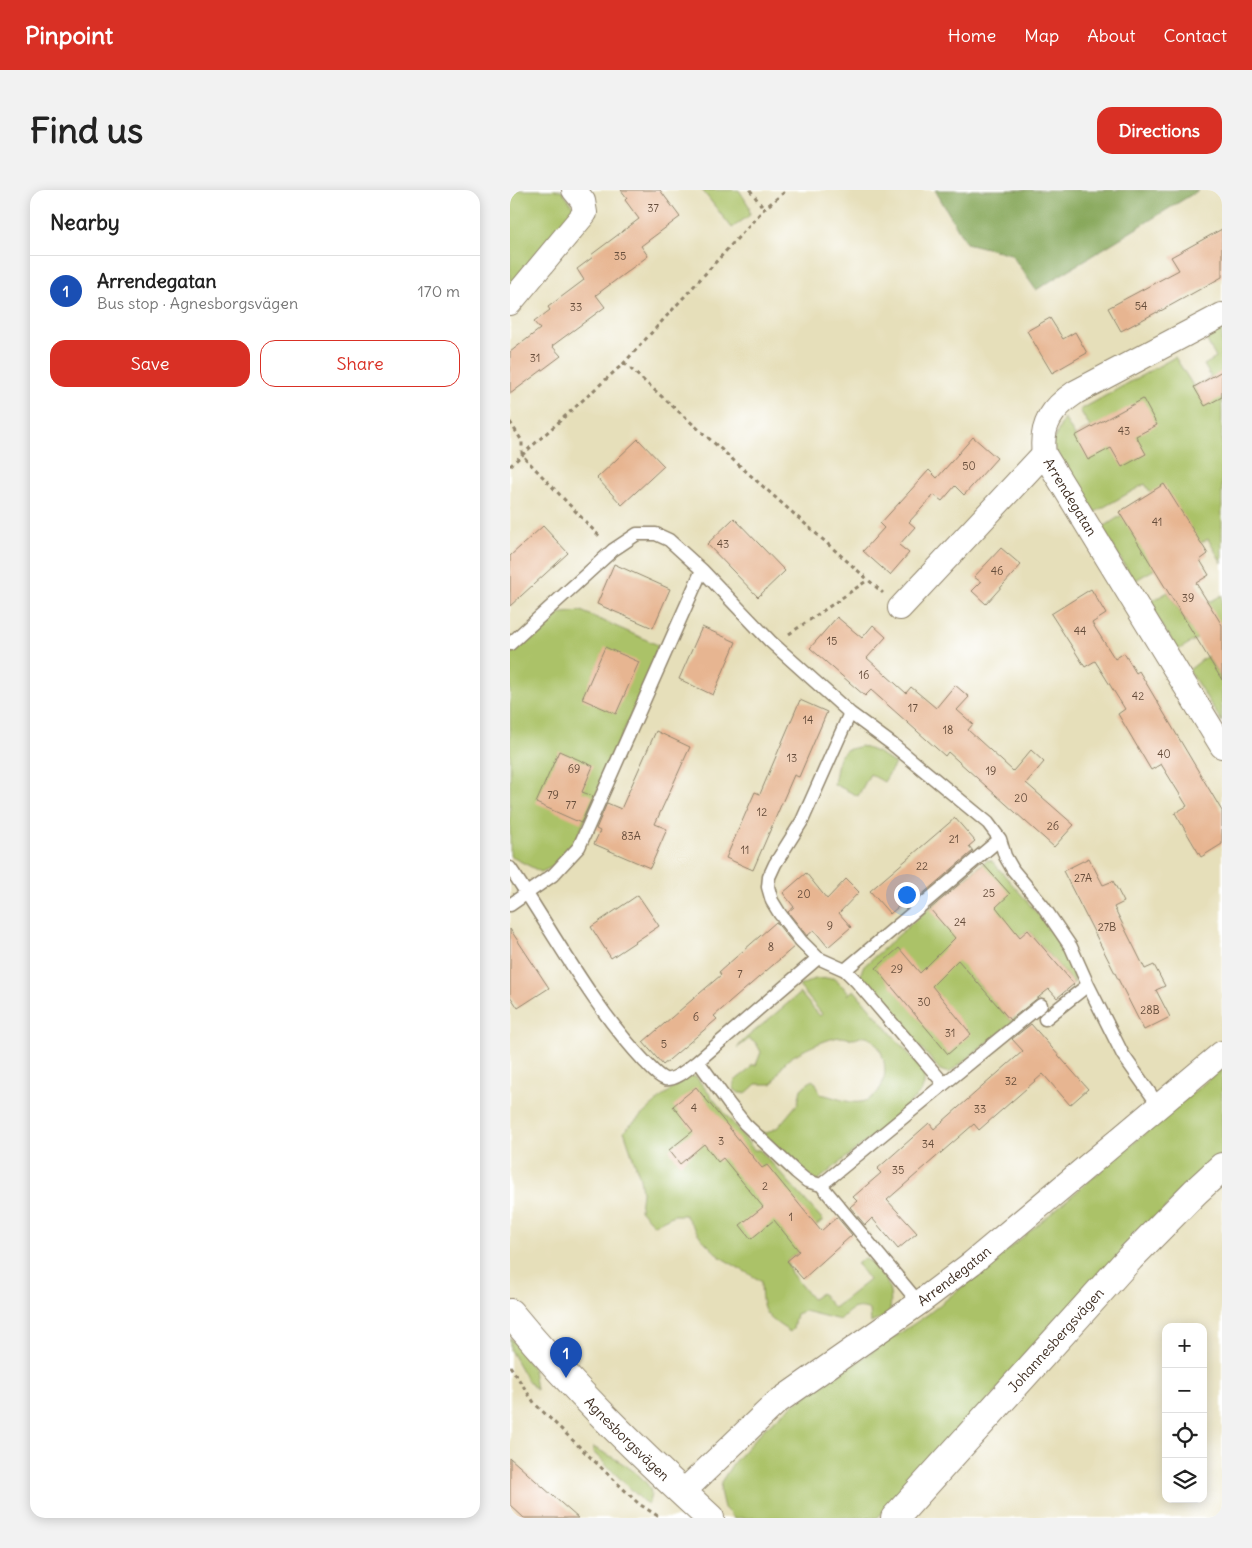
<!DOCTYPE html>
<meta charset="utf-8">
<style>
:root{--surface:#fff;--page:#f2f2f2;--text:#222;--muted:#767676;--line:#e0e0e0;--accent:#d93025}
body{margin:0;font-family:Delius,sans-serif;background:var(--page);color:var(--text)}
.controls{position:absolute;right:15px;bottom:15px;display:grid;overflow:hidden;border-radius:10px;box-shadow:0 2px 12px #0003}
.controls button{width:45px;height:45px;display:grid;place-items:center;padding:0;border:0;border-bottom:1px solid var(--line);background:var(--surface);color:var(--text);font:25px sans-serif}
.you{position:absolute;left:396px;top:704px;width:18px;height:18px;margin:-12px;border:4px solid #fff;border-radius:50%;background:#1a73e8;box-shadow:0 0 0 8px #1a73e833}
.badge{display:grid;place-items:center;width:32px;height:32px;border-radius:50%;background:var(--accent);color:#fff;font-size:16px;font-weight:700}
.pin{position:absolute;translate:-50% -41px;filter:drop-shadow(0 1px 2px #0008)}
.pin::after{content:'';position:absolute;top:26px;width:18px;height:15px;background:inherit;clip-path:polygon(0 0,100% 0,50% 100%)}
.list{margin:0;padding:0;list-style:none}
h2{display:flex;justify-content:space-between;align-items:center;height:65px;margin:0;padding:0 20px;font-size:21px}
h2 small{font-size:16px;font-weight:400;color:var(--muted)}
.list li{display:grid;grid-template-columns:32px 1fr auto;gap:15px;align-items:center;box-sizing:border-box;height:70px;padding:0 20px;border-top:1px solid var(--line)}
.list b{display:block;font-size:19px;white-space:nowrap}
.list p{margin:0;font-size:16px;white-space:nowrap;color:var(--muted)}
.list em{font-size:16px;font-style:normal;color:var(--muted)}
.actions{display:flex;gap:10px;padding:15px 20px}
.actions a{flex:1;padding:11px 0;border:1px solid var(--accent);border-radius:15px;text-align:center;font-size:18px;color:var(--accent)}
.actions .main{background:var(--accent);color:#fff}
.icon{flex:none;width:28px;height:28px;fill:none;stroke:currentColor;stroke-width:2;stroke-linecap:round;stroke-linejoin:round}
.map{position:relative;flex:none;width:712px;height:1328px;overflow:hidden;border-radius:15px}
header{display:flex;align-items:center;gap:30px;box-sizing:border-box;height:70px;padding:0 25px;background:var(--accent);color:#fff}
header strong{font-size:24px}
nav{display:flex;gap:28px;margin-inline-start:auto;font-size:18px}
.intro{display:flex;align-items:center;justify-content:space-between;box-sizing:border-box;height:120px;padding:0 30px}
h1{margin:0;font-size:35px}
.button{padding:12px 22px;border-radius:15px;background:var(--accent);color:#fff;font-size:18px;font-weight:700}
main{display:flex;gap:30px;padding:0 30px}
aside{flex:1;background:var(--surface);border-radius:15px;box-shadow:0 2px 12px #0003}
.map>svg:first-child{display:block}
</style>
<header>
<strong>Pinpoint</strong>
<nav><a>Home</a><a>Map</a><a>About</a><a>Contact</a></nav>
</header>
<div class="intro"><h1>Find us</h1><a class="button">Directions</a></div>
<main>
<aside>
<h2>Nearby<small></small></h2>
<ul class="list">
<li><span class="badge" style="background:#1a4fb4">1</span><div><b>Arrendegatan</b><p>Bus stop · Agnesborgsvägen</p></div><em>170 m</em></li>
</ul>
<div class="actions"><a class="main">Save</a><a>Share</a></div>
</aside>
<div class="map">
<svg width="712" height="1328" viewBox="0 0 712 1328">
<rect width="100%" height="100%" fill="#fff"/>
<filter id="ink" filterUnits="userSpaceOnUse"><feTurbulence type="fractalNoise" baseFrequency=".02" numOctaves="2"/><feDisplacementMap in="SourceGraphic" scale="10" xChannelSelector="R" yChannelSelector="G"/><feConvolveMatrix kernelMatrix="1 2 1 2 8 2 1 2 1" color-interpolation-filters="sRGB"/></filter>
<filter id="wash" filterUnits="userSpaceOnUse"><feTurbulence type="fractalNoise" baseFrequency=".0096" numOctaves="4" result="noise"/><feDisplacementMap in="SourceGraphic" scale="20" xChannelSelector="R" yChannelSelector="G"/><feGaussianBlur stdDeviation="1.12" result="paint"/><feColorMatrix in="noise" values="0 0 0 0 0 0 0 0 0 0 0 0 0 0 0 0 0 1.4 0 .05"/><feComposite in="paint" operator="in"/></filter>
<g filter="url(#wash)">
<rect width="100%" height="100%" fill="#e6dfba"/>
<path fill="#abc267" stroke="#737642" d="M 0,0 L 51,0 L 63,16 L 64,22 L 0,103 Z
M 192,0 L 229,0 L 239,16 L 240,25 L 222,38 Z
M 712,139 L 712,373 L 698,349 L 624,391 L 592,338 L 642,305 L 635,294 L 585,322 L 542,254 L 554,228 L 565,246 L 580,237 L 570,220 L 665,167 L 684,197 L 701,187 L 694,175 L 706,168 L 695,147 Z
M 658,402 L 680,438 L 704,424 L 698,413 L 712,405 L 712,434 L 668,460 L 638,413 Z
M 71,421 L 148,455 L 140,481 L 65,653 L 44,676 L 31,682 L 0,666 L 0,465 L 45,424 Z
M 697,466 L 712,490 L 712,532 L 679,480 Z
M 351,556 L 369,563 L 385,574 L 374,592 L 360,584 L 348,606 L 324,594 L 329,567 L 336,560 Z
M 477,670 L 482,671 L 489,679 C 507,700 570,767 564,794 L 518,740 L 463,787 L 501,831 L 506,827 L 507,829 L 439,883 L 430,880 L 350,786 L 353,777 L 410,726 Z
M 323,788 L 339,802 L 337,805 L 344,800 L 411,878 L 414,886 L 414,894 L 411,902 L 382,930 L 307,991 L 245,941 L 257,943 L 268,937 L 288,913 L 291,899 L 302,890 L 306,893 L 310,904 C 323,906 338,914 351,912 C 381,906 381,863 360,848 C 354,843 349,849 343,849 C 339,849 335,847 331,847 C 320,847 288,862 279,869 C 271,875 268,886 262,894 L 246,894 L 236,903 L 229,903 L 224,899 L 224,892 C 230,885 238,883 242,875 L 246,875 L 251,862 L 246,853 L 239,849 L 227,858 L 235,849 L 290,803 L 310,826 L 312,824 L 289,796 L 305,789 Z
M 712,878 L 712,963 L 660,1013 L 388,1308 L 367,1328 L 224,1328 L 214,1318 L 210,1301 L 211,1292 L 224,1272 L 254,1239 L 283,1215 L 417,1125 L 492,1065 Z
M 179,886 L 186,887 L 244,960 L 250,960 L 313,1030 L 290,1049 L 295,1056 L 277,1071 L 281,1083 L 302,1109 L 311,1103 L 324,1118 L 359,1090 L 347,1074 L 354,1068 C 375,1077 385,1102 379,1124 L 361,1133 L 360,1120 C 345,1114 340,1120 330,1130 L 294,1121 L 286,1124 L 283,1139 L 280,1142 C 253,1124 252,1124 251,1091 L 210,1067 L 192,1049 L 175,1025 L 164,1025 L 144,1035 L 130,1020 L 132,1002 L 130,988 L 114,941 L 153,906 Z
M 0,1147 L 23,1179 L 26,1200 L 16,1188 L 0,1160 Z
M 83,1257 C 99,1265 132,1282 140,1299 C 142,1304 140,1309 138,1314 L 133,1311 L 83,1262 Z"/>
<path fill="#88a85c" stroke="#62693d" d="M 425,0 L 689,0 L 526,100 L 501,64 L 456,53 Z"/>
<g id="blocks">
<path fill="#e7b591" d="M 111,0 L 150,0 L 170,27 L 131,56 L 138,66 L 86,105 L 95,117 L 42,156 L 51,166 L 0,204 L 0,162 L 30,139 L 24,132 L 40,120 L 38,117 L 74,90 L 67,79 L 83,67 L 81,65 L 129,29 L 115,10 L 117,8 Z
M 712,39 L 712,87 L 647,123 L 647,122 L 611,141 L 598,118 L 669,80 L 661,67 Z
M 540,128 L 553,149 L 565,142 L 577,163 L 542,183 L 517,141 Z
M 712,181 L 712,207 L 695,216 L 684,197 Z
M 633,209 L 647,235 L 626,246 L 636,264 L 612,277 L 601,258 L 578,270 L 565,246 Z
M 463,247 L 487,268 L 454,305 L 445,296 L 432,311 L 424,305 L 399,332 L 405,337 L 389,355 L 399,363 L 380,385 L 353,361 L 374,338 L 370,334 L 419,280 L 427,288 Z
M 128,249 L 154,276 L 112,315 L 87,288 Z
M 654,294 L 698,364 L 690,370 L 699,385 L 686,393 L 712,435 L 712,490 L 609,322 Z
M 224,328 L 275,381 L 248,407 L 197,354 Z
M 33,336 L 58,363 L 0,416 L 0,366 Z
M 491,358 L 511,375 L 476,414 L 462,401 L 471,392 L 464,387 Z
M 104,374 L 160,399 L 143,438 L 87,414 Z
M 581,399 L 596,424 L 582,433 L 605,469 L 614,463 L 626,483 L 629,481 L 712,621 L 712,654 L 691,667 L 665,623 L 677,616 L 651,574 L 641,580 L 608,524 L 615,519 L 585,471 L 575,477 L 541,424 Z
M 327,427 L 352,448 L 363,435 L 376,447 L 357,468 L 396,503 L 401,497 L 426,518 L 445,495 L 459,507 L 447,520 L 463,534 L 458,540 L 503,581 L 521,560 L 534,572 L 516,593 L 564,635 L 544,657 L 438,562 L 435,566 L 361,500 L 355,506 L 300,458 Z
M 192,437 L 226,452 L 203,505 L 169,489 Z
M 95,457 L 129,472 L 106,524 L 72,509 Z
M 290,510 L 317,522 L 289,587 L 284,585 L 243,680 L 216,668 L 245,602 L 250,604 Z
M 146,541 L 180,557 L 145,634 L 157,639 L 140,678 L 84,654 L 90,641 L 86,639 L 97,613 L 111,619 Z
M 49,561 L 83,576 L 72,602 L 83,606 L 71,633 L 26,613 Z
M 445,628 L 465,651 L 459,656 L 463,661 L 409,707 L 405,702 L 380,724 L 360,701 Z
M 579,668 L 593,695 L 603,691 L 614,712 L 604,717 L 635,779 L 644,775 L 655,796 L 646,800 L 660,827 L 634,840 L 553,681 Z
M 473,674 L 500,704 L 486,717 L 510,747 L 518,740 L 564,794 L 547,808 L 539,799 L 500,830 L 448,770 L 422,796 L 461,844 L 438,864 L 366,778 L 389,758 L 410,783 L 445,748 L 420,719 Z
M 296,683 L 317,709 L 336,689 L 349,702 L 329,723 L 341,737 L 318,757 L 304,740 L 297,746 L 278,722 L 284,717 L 273,703 Z
M 128,705 L 149,736 L 101,768 L 81,737 Z
M 266,732 L 285,756 L 204,826 L 207,829 L 153,875 L 133,852 L 211,785 L 209,782 Z
M 0,739 L 39,798 L 8,818 L 0,806 Z
M 521,834 L 578,899 L 560,915 L 533,884 L 469,940 L 464,934 L 377,1010 L 407,1043 L 388,1059 L 362,1028 L 355,1035 L 340,1017 L 347,1011 L 343,1007 L 371,983 L 367,979 L 419,933 L 424,939 L 513,861 L 502,849 Z
M 186,897 L 252,978 L 257,975 L 311,1041 L 327,1027 L 342,1045 L 293,1089 L 277,1071 L 289,1061 L 264,1030 L 241,1049 L 230,1035 L 253,1017 L 213,968 L 208,972 L 194,954 L 170,974 L 159,960 L 183,941 L 163,916 Z
M 0,1268 L 68,1328 L 14,1328 L 0,1315 Z"/>
</g>
</g>
<g filter="url(#ink)">
<use href="#blocks" fill-opacity="0" stroke="#90846c" stroke-width="1"/>
<g fill="none" stroke-linecap="round" stroke-linejoin="round">
<g stroke="#90846c" stroke-width="15">
<path id="lane" d="M 0,454 L 103,360 L 127,344 L 146,344 L 159,350 L 192,380 L 260,451 L 340,523 L 382,554 L 478,633 L 490,649 L 495,666 L 503,680 L 533,716 L 561,757 L 578,795 L 613,865 L 649,916
M 0,678 C 44,743 81,815 135,872 C 141,878 147,886 155,889 C 166,891 180,877 188,871 L 219,914 L 235,934 L 286,982 L 297,991 L 311,995 L 409,1113
M 0,715 L 43,685 L 69,657 L 192,380
M 335,780 L 490,649
M 535,829 L 578,795
M 188,871 L 308,768
M 434,894 L 531,815
M 311,995 L 434,894 L 347,792 L 335,780 L 308,768 L 291,751 L 270,724 L 262,711 L 258,697 L 259,687 L 265,674 L 292,631 L 340,523"/>
</g>
<g stroke="#90846c" stroke-width="26">
<g id="street">
<path d="M 0,113 L 75,23 L 73,11 L 64,0"/>
<path id="s1" d="M 712,125 L 566,202 C 542,218 530,235 534,264 L 712,556"/>
<path d="M 390,418 L 534,264"/>
<path id="s2" d="M 172,1303 L 266,1213 L 409,1113 L 462,1073 L 712,863"/>
</g>
</g>
<g stroke="#90846c" stroke-width="30">
<g id="secondary">
<path id="s3" d="M 0,1123 C 61,1197 129,1263 200,1328"/>
<path id="s4" d="M 385,1328 L 620,1068 L 685,1002 L 712,977"/>
</g>
</g>
<path stroke="#90846c" stroke-width="3" stroke-dasharray="4 4" stroke-linecap="butt" d="M 240,0 L 254,19
M 114,173 L 373,403
M 0,232 L 12,251 L 12,265 L 91,348
M 0,276 L 114,173 L 254,19 L 277,0
M 279,444 L 358,390
M 0,1176 L 25,1214 L 129,1314 L 151,1328"/>
<use href="#lane" stroke="#fff" stroke-width="12"/>
<use href="#street" stroke="#fff" stroke-width="24"/>
<use href="#secondary" stroke="#fff" stroke-width="28"/>
</g>
</g>
<g text-anchor="middle" dominant-baseline="central" stroke-width="5" stroke-linejoin="round" paint-order="stroke">
<g font-size="11" fill="#664d3b">
<text x="143" y="18">37</text>
<text x="110" y="66">35</text>
<text x="631" y="116">54</text>
<text x="66" y="117">33</text>
<text x="25" y="168">31</text>
<text x="614" y="241">43</text>
<text x="459" y="276">50</text>
<text x="647" y="332">41</text>
<text x="213" y="354">43</text>
<text x="487" y="381">46</text>
<text x="678" y="408">39</text>
<text x="570" y="441">44</text>
<text x="322" y="451">15</text>
<text x="354" y="485">16</text>
<text x="628" y="506">42</text>
<text x="403" y="518">17</text>
<text x="298" y="530">14</text>
<text x="438" y="540">18</text>
<text x="654" y="564">40</text>
<text x="282" y="568">13</text>
<text x="64" y="579">69</text>
<text x="481" y="581">19</text>
<text x="43" y="605">79</text>
<text x="511" y="608">20</text>
<text x="61" y="615">77</text>
<text x="252" y="622">12</text>
<text x="543" y="636">26</text>
<text x="121" y="646">83A</text>
<text x="444" y="649">21</text>
<text x="235" y="660">11</text>
<text x="412" y="676">22</text>
<text x="573" y="688">27A</text>
<text x="479" y="703">25</text>
<text x="294" y="704">20</text>
<text x="450" y="732">24</text>
<text x="320" y="736">9</text>
<text x="597" y="737">27B</text>
<text x="261" y="757">8</text>
<text x="387" y="779">29</text>
<text x="230" y="784">7</text>
<text x="414" y="812">30</text>
<text x="640" y="820">28B</text>
<text x="186" y="827">6</text>
<text x="440" y="843">31</text>
<text x="154" y="854">5</text>
<text x="501" y="891">32</text>
<text x="184" y="918">4</text>
<text x="470" y="919">33</text>
<text x="211" y="951">3</text>
<text x="418" y="954">34</text>
<text x="388" y="980">35</text>
<text x="255" y="996">2</text>
<text x="281" y="1027">1</text>
</g>
<g font-size="14" fill="#3b2a1e" stroke="#fff">
<text stroke="none"><textPath href="#s1" startOffset="290">Arrendegatan</textPath></text>
<text stroke="none"><textPath href="#s2" startOffset="349">Arrendegatan</textPath></text>
<text stroke="none"><textPath href="#s4" startOffset="240">Johannesbergsvägen</textPath></text>
<text stroke="none"><textPath href="#s3" startOffset="172">Agnesborgsvägen</textPath></text>
</g>
</g>
</svg>
<div class="controls">
<button>+</button>
<button>−</button>
<button><svg class="icon" aria-label="locate" viewBox="0 0 24 24"><circle cx="12" cy="12" r="6"/><path d="M12 2v4M12 18v4M2 12h4M18 12h4"/></svg></button>
<button><svg class="icon" aria-label="layers" viewBox="0 0 24 24"><path d="M12 4l9 5-9 5-9-5zM3 14l9 5 9-5"/></svg></button>
</div>
<div class="you"></div>
<div class="pin badge" style="left:56px;top:1188px;background:#1a4fb4">1</div>
</div>
</main>
